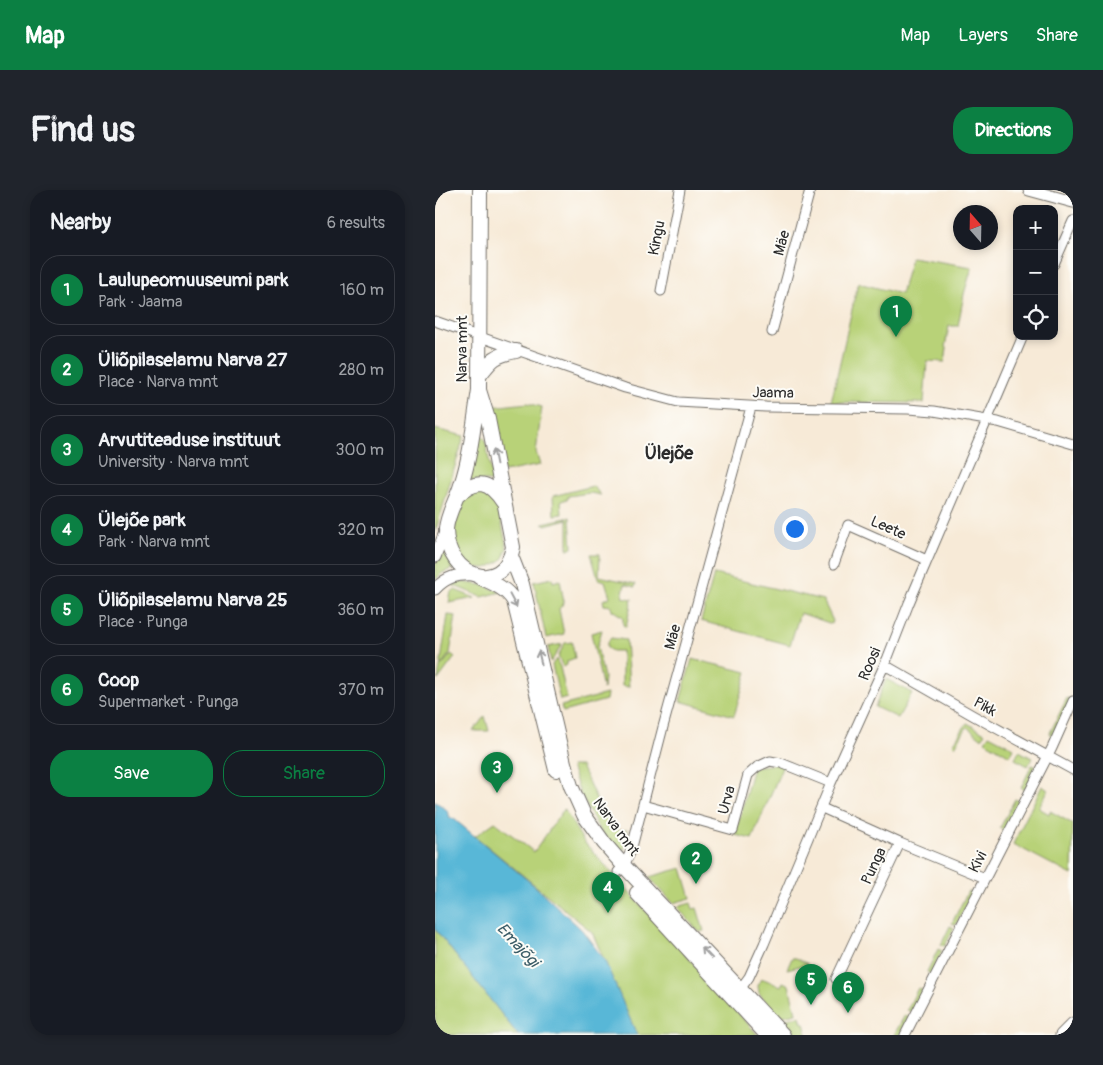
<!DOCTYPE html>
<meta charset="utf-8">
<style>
:root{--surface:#171b24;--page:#20242c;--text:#f1f3f6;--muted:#9ea1a6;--line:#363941;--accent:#0b8043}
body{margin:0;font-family:Pangolin,sans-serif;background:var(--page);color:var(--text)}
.controls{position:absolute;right:15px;top:15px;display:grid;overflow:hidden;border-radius:10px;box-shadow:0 2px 8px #0003}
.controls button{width:45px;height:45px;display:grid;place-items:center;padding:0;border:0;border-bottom:1px solid var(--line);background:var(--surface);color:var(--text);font:25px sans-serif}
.compass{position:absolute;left:518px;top:15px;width:45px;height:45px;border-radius:50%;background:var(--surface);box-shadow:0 2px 8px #0003;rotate:340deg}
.you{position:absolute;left:359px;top:338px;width:18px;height:18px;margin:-12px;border:4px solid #fff;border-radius:50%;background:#1a73e8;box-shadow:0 0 0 8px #1a73e833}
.badge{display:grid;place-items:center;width:32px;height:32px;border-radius:50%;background:var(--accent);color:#fff;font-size:16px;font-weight:700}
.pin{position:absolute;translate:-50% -41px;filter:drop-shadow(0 1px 2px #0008)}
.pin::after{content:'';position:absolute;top:26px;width:18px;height:15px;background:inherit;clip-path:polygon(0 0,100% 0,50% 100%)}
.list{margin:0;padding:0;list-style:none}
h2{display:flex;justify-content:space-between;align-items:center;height:65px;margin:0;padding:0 20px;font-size:21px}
h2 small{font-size:16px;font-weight:400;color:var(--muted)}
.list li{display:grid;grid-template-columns:32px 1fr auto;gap:15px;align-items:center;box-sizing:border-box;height:70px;margin:0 10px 10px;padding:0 10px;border:1px solid var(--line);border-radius:20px}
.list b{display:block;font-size:19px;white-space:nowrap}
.list p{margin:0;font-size:16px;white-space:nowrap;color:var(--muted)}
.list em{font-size:16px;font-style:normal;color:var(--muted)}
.actions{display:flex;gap:10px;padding:15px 20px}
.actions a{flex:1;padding:11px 0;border:1px solid var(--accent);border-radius:20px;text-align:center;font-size:18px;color:var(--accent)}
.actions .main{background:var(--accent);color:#fff}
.icon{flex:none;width:28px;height:28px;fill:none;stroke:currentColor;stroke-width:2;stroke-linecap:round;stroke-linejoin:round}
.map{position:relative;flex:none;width:638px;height:845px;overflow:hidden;border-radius:20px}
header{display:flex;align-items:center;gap:30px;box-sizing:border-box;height:70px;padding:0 25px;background:var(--accent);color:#fff}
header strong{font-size:24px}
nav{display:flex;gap:28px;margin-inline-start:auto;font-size:18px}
.intro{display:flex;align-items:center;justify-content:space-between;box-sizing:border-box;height:120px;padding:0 30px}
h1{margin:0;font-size:35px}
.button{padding:12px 22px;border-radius:20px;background:var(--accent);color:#fff;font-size:18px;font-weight:700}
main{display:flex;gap:30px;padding:0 30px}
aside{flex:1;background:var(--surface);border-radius:20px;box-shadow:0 2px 8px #0003}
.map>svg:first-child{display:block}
</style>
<header>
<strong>Map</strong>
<nav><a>Map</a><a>Layers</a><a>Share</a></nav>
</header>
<div class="intro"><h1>Find us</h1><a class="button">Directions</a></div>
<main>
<aside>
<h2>Nearby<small>6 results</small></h2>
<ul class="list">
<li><span class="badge">1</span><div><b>Laulupeomuuseumi park</b><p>Park · Jaama</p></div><em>160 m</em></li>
<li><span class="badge">2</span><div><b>Üliõpilaselamu Narva 27</b><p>Place · Narva mnt</p></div><em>280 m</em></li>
<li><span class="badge">3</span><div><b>Arvutiteaduse instituut</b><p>University · Narva mnt</p></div><em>300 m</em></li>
<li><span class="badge">4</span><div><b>Ülejõe park</b><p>Park · Narva mnt</p></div><em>320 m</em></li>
<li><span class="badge">5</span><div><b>Üliõpilaselamu Narva 25</b><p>Place · Punga</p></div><em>360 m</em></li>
<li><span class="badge">6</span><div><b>Coop</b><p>Supermarket · Punga</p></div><em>370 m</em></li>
</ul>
<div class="actions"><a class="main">Save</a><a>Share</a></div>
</aside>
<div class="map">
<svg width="638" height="845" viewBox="0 0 638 845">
<rect width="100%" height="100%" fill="#fdfcf7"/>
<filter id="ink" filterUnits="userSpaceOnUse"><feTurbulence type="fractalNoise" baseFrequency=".02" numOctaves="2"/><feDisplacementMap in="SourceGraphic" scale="10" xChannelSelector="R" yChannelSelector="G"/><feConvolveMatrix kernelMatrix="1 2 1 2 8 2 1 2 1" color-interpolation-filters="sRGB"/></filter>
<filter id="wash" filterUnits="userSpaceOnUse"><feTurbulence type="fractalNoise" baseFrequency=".0096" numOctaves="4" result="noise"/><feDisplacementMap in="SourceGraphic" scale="20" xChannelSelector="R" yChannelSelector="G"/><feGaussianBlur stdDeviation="1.12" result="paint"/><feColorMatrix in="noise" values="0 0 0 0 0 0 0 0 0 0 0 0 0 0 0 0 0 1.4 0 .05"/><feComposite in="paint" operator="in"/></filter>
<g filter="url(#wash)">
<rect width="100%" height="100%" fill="#f7ead7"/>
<path fill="#b8d278" stroke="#727e52" d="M 476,67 L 537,77 L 529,104 L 523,136 L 514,136 L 510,157 L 512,158 L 510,172 L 492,171 L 489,213 L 396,212 L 423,93 L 466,104 Z
M 93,213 L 107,217 L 101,262 L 105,275 L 69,282 L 56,217 Z
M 0,239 L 29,246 L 0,343 Z
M 47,246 L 50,249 L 58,291 L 35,291 L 44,248 Z
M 158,296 L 166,305 L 155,303 L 133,306 L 133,309 L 126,311 L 127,324 L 119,325 L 118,306 Z
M 37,299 L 48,300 L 62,311 L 72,358 L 68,368 L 64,372 L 51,378 L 33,377 L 19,357 L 19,340 L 27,306 Z
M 135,327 L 137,358 L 133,360 L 133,329 L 110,335 L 108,333 Z
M 9,354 L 19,378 L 7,383 L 0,390 L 0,376 Z
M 156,364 L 165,364 L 164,386 L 201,394 L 200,397 L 190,394 L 187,407 L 197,409 L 191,437 L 188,435 L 188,427 L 177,420 L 176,416 L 169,415 L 168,410 L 175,407 L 170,391 L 163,389 Z
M 279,384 L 388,410 L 398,431 L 397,434 L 365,423 L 355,455 L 266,431 Z
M 117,388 L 118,392 L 125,390 L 129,413 L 124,419 L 129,444 L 111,448 L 99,392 Z
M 25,392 L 48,395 L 66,402 L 47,407 L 17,395 Z
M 20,400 L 40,408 L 14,413 L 16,402 Z
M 13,425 L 21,426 L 15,463 L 6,475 L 7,475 L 16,464 L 20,467 L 3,490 Z
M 167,440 L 162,457 L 169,487 L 168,499 L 156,443 Z
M 176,448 L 191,450 L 194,497 L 187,496 L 187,461 L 177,461 L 172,458 L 172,453 Z
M 137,452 L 140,468 L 132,471 L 132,475 L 128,477 L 123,466 L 130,453 Z
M 127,454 L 116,472 L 113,457 Z
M 121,469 L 125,477 L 132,508 L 125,510 L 117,475 Z
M 257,469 L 312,482 L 299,526 L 245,511 Z
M 451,489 L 477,503 L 463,528 L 440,517 Z
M 172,504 L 171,510 L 128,522 L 126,516 Z
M 632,508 L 635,509 L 617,547 L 615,543 Z
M 50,526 L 54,541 L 38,541 Z
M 532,533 L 550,543 L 546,548 L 532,537 L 520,556 L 518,554 Z
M 554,545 L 579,558 L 575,566 L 550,551 Z
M 584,561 L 597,568 L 593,576 L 580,569 Z
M 349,573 L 317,649 L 300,645 L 318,577 Z
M 597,575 L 601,577 L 590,600 L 586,598 Z
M 136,576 L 146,576 L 164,615 L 181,640 L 193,640 L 189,660 L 184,662 L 165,641 L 146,606 Z
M 607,596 L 613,600 L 604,618 L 614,624 L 615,621 L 638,634 L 637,685 L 578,654 Z
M 580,609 L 584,611 L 569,640 L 565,638 Z
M 129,619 L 149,652 L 323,845 L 202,845 L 157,742 L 40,646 L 60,632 L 99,662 Z
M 247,678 L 256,708 L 238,713 L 214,687 Z
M 533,701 L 537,703 L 521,735 L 517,733 Z
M 256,713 L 258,719 L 262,718 L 269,741 L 264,742 L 242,717 Z
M 515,736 L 519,738 L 510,756 L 506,755 Z
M 0,739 L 83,845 L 6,845 L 0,836 Z
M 503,759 L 507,761 L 496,784 L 492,782 Z
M 357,768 L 361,768 L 373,774 L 352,779 Z
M 326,788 L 346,796 L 348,792 L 354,795 L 361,823 L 344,827 L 324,803 L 323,796 Z
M 483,798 L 488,800 L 477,822 L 472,820 Z
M 470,825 L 474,827 L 465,845 L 459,845 Z
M 365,826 L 367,833 L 369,833 L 372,845 L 363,845 L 348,830 Z"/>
<path fill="#59b7d7" stroke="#427181" d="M 0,611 L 13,621 L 15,628 L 19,629 L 102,698 L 147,740 L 170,771 L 202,845 L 83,845 L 0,739 Z"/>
</g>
<g filter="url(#ink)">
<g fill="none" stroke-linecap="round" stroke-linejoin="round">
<g stroke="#726e67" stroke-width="11">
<path id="minor" d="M 619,74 L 638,31
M 226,101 L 245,0
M 0,131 L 190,198 L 243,212 L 331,217 L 473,219 L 499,221 L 563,232 L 638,254
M 337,142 L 375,0
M 399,374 L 413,335 L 492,370
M 449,477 L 455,478 L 539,526 L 638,580
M 208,615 L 298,640 L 313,585 L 322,577 L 335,571 L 346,573 L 396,593
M 387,618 L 465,653 L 401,789
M 465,653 L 550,688
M 183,682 L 189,676 L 196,661 L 228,537 L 316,217
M 303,802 L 314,787 L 329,754 L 396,593 L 453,467 L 474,413 L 588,146
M 470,845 L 617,558 L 638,511"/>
</g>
<g stroke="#726e67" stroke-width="13">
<path id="secondary" d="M 594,0 L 638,12
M 0,367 L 11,340
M 0,399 C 11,387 22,384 38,385
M 626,845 L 638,833"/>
</g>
<g stroke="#726e67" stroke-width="16">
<path id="trunk" d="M 44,186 C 57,169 60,165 81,161
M 44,200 C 39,232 36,265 26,295 C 22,309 12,324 11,339 C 11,387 68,407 78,357 L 53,229 L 44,200 L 45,0
M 22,306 C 42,288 54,291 68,312
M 76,366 L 87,394 L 129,573 L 136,596 L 149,625 L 169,653 L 189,676 L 348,845
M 44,387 C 58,393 71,398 79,411 L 121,580
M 202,703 L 332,845"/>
</g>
<use href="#minor" stroke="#fff" stroke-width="9"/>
<use href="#secondary" stroke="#fff" stroke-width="11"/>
<use href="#trunk" stroke="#fff" stroke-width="14"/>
</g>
<defs><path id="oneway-shaft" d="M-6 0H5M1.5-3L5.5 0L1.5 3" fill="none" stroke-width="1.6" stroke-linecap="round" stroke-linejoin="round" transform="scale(1.25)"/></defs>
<g stroke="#a0a0a0">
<use href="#oneway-shaft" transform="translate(60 267) rotate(-101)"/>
<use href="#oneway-shaft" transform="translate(78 411) rotate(62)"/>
<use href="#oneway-shaft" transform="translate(105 468) rotate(-103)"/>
<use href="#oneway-shaft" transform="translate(272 763) rotate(-134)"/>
</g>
</g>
<g text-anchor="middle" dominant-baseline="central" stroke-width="4" stroke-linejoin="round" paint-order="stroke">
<g font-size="15" fill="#2b2b2b" stroke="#fdfcf7">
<text transform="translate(222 48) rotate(-79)">Kingu</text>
<text transform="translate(347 53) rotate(-75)">Mäe</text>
<text transform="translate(27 159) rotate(-90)">Narva mnt</text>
<text transform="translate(338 203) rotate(1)">Jaama</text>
<text transform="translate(453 338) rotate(24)">Leete</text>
<text transform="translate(238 447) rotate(-75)">Mäe</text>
<text transform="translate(435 474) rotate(-67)">Roosi</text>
<text transform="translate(550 517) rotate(29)">Pikk</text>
<text transform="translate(292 610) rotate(-75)">Urva</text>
<text transform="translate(181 637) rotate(54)">Narva mnt</text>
<text transform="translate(543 672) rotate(-63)">Kivi</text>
<text transform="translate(439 676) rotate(-65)">Punga</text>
</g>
<g font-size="16" font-style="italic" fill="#3b5c67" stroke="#fdfcf7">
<text transform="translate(83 755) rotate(47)">Emajõgi</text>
</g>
<g font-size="18" font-weight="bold" fill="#2b2b2b" stroke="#fdfcf7">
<text x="234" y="263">Ülejõe</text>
</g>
</g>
</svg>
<div class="controls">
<button>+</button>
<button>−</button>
<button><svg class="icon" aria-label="locate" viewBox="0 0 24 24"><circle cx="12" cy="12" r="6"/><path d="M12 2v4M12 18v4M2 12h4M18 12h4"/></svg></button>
</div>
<svg class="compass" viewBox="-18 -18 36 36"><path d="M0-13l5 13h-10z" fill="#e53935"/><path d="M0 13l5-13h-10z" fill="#9ea1a6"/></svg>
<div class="you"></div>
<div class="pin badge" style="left:461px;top:147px">1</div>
<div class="pin badge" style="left:261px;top:694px">2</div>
<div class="pin badge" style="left:62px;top:603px">3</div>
<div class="pin badge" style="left:173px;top:723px">4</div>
<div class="pin badge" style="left:376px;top:815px">5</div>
<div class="pin badge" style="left:413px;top:823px">6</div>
</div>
</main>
